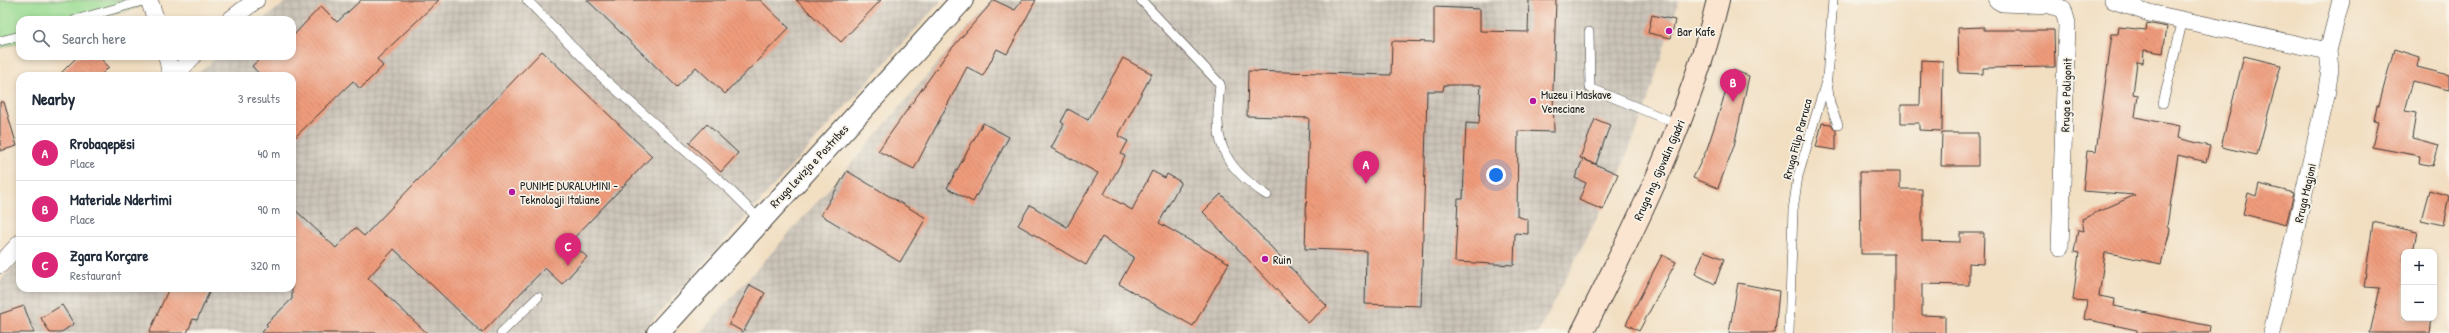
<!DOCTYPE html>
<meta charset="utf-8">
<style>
:root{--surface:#fff;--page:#f6f6f7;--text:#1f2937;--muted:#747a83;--line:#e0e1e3;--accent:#db2777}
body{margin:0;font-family:"Patrick Hand",sans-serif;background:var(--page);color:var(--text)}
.controls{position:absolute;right:12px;bottom:12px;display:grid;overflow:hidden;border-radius:8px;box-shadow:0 2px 6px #0003}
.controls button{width:36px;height:36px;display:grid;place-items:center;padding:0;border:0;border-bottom:1px solid var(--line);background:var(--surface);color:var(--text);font:20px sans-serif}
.you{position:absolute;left:1496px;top:175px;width:14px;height:14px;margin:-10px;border:3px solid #fff;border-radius:50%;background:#1a73e8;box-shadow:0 0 0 6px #1a73e833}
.badge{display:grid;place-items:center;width:26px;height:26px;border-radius:50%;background:var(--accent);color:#fff;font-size:13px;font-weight:700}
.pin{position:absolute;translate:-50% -33px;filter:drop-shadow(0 1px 2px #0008)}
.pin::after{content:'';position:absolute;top:21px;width:14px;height:12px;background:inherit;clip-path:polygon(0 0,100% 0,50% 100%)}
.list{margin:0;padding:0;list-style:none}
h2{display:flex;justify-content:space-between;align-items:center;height:52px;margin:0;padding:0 16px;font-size:17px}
h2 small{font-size:13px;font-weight:400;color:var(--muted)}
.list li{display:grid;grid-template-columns:26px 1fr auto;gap:12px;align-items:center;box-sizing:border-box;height:56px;padding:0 16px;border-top:1px solid var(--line)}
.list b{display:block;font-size:15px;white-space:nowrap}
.list p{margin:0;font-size:13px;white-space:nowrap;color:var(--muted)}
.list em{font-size:13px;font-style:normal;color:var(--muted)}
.icon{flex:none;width:22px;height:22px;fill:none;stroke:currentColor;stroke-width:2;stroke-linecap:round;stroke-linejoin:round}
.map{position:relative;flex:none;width:2449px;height:333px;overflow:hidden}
.search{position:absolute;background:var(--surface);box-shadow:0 2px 6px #0003;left:16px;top:16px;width:280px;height:44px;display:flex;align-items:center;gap:10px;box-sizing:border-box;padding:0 14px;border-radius:12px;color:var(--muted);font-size:15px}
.panel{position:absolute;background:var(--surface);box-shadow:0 2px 6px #0003;left:16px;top:72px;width:280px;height:220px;border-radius:12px}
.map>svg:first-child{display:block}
</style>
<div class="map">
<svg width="2449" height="333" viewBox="0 0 2449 333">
<defs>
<pattern id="industrial-grid" width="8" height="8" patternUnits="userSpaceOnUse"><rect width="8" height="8" fill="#cbc3b8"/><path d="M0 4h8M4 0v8" fill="none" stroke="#aea79e"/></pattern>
<pattern id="building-back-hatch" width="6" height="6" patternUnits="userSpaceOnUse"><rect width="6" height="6" fill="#ef9b7c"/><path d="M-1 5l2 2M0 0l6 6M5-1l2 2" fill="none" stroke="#cc856b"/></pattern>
</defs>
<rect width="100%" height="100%" fill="#f7f3e8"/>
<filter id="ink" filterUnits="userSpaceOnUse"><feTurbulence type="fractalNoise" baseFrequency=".025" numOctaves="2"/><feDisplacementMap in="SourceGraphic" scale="8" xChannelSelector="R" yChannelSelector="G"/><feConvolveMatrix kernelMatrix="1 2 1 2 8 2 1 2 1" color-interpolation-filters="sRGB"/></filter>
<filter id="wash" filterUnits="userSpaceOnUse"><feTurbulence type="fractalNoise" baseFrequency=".012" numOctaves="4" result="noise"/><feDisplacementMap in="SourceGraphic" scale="16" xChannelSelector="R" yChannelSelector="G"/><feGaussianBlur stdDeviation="0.9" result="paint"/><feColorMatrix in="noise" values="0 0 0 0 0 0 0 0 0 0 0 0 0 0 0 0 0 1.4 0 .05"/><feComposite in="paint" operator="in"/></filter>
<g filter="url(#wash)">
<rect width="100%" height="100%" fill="#f2dfc2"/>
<path fill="url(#industrial-grid)" d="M 288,0 L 942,0 L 641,333 L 0,333 L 0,281 L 20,260 L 20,288 L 292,288 L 292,76 L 194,76 L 219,56 L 292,56 L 292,20 L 263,20 Z
M 992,0 L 1679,0 L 1646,106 L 1620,173 L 1538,333 L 700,333 L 856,158 Z"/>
<path fill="#9cdd94" stroke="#5c7c58" d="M 0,0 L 139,0 L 142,6 L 94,20 L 20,20 L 20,42 L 0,48 Z"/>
<g id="blocks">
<path fill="url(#building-back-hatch)" d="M 361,0 L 439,0 L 377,59 L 383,66 L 360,89 L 353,81 L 292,140 L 292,76 L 261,76 L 252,66 L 263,56 L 292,56 L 292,37 L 321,6 L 337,22 Z
M 587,0 L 760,0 L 789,28 L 725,94 L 696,67 L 677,87 Z
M 796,0 L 881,0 L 841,42 Z
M 994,0 L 1015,10 L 1022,0 L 1036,0 L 1007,54 L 997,49 L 983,76 L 967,67 L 914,169 L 878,151 L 946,55 Z
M 1529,0 L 1556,0 L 1553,88 L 1554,132 L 1518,131 L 1517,216 L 1528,220 L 1528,234 L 1515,233 L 1514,265 L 1455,262 L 1458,199 L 1463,199 L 1466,123 L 1479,124 L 1481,85 L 1444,85 L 1443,91 L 1427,91 L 1421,306 L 1365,304 L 1366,251 L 1305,249 L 1309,118 L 1247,116 L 1248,71 L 1391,75 L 1392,41 L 1434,42 L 1434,7 L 1480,9 L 1480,31 L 1528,32 Z
M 1652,15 L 1675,20 L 1671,38 L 1648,33 Z
M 2147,23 L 2167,27 L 2163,53 L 2144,50 L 2143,63 L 2137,62 L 2133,94 L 2138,95 L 2135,117 L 2179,126 L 2177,138 L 2210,146 L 2206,162 L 2178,155 L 2167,226 L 2170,231 L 2161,264 L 2109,253 L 2105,253 L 2099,296 L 2115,299 L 2114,306 L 2210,326 L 2209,333 L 2137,333 L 2137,330 L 2084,319 L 2087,301 L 2073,300 L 2079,253 L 2074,252 L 2078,230 L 2084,231 L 2082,219 L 2135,195 L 2083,191 L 2087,151 L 2096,152 L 2112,34 L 2118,34 L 2119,27 L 2146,30 Z
M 1984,27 L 1984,30 L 2054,30 L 2055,67 L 1983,68 L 1983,74 L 1959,73 L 1958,28 Z
M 2394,49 L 2419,57 L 2417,67 L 2449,75 L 2449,90 L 2413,81 L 2405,111 L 2416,113 L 2412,138 L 2439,145 L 2433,166 L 2419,163 L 2420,156 L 2372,147 L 2378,122 L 2374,121 L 2377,105 L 2379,105 Z
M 542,51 L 652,156 L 570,242 L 587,257 L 562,284 L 545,268 L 482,333 L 394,249 L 368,278 L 427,333 L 261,333 L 268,326 L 266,324 L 292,299 L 292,207 L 336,248 L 355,228 L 364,236 Z
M 78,56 L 98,56 L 109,67 L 100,76 L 58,76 Z
M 2244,56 L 2281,65 L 2257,155 L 2221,147 Z
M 1123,58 L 1152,74 L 1118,136 L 1128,141 L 1121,154 L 1125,156 L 1104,194 L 1132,210 L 1152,171 L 1165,178 L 1167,174 L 1181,182 L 1159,223 L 1229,263 L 1193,326 L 1119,284 L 1134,257 L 1102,237 L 1086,265 L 1018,225 L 1030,205 L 1067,227 L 1098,173 L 1051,148 L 1064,124 L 1061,122 L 1068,109 L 1088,120 Z
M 1921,60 L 1943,61 L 1942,131 L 1919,130 L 1919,123 L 1901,123 L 1901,105 L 1920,105 Z
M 1733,70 L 1749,76 L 1734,146 L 1718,188 L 1693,178 L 1707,149 Z
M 0,102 L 4,102 L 17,146 L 0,151 Z
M 1595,119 L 1610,125 L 1596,164 L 1580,158 Z
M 983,123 L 1009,137 L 973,202 L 947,188 Z
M 1822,123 L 1831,124 L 1836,131 L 1836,150 L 1816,147 Z
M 707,124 L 738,153 L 721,172 L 689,143 Z
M 1942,133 L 1978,133 L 1978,166 L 1941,166 Z
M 1583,159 L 1618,174 L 1603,210 L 1579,200 L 1586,183 L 1575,178 Z
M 847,171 L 926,218 L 900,262 L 821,215 Z
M 1860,172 L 1900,172 L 1900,189 L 1922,189 L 1922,241 L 1960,242 L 1960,233 L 1984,233 L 1983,264 L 1969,263 L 1969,285 L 1922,284 L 1922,315 L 1945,316 L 1945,333 L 1894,333 L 1894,254 L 1861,254 Z
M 2259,184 L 2294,193 L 2286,225 L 2243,214 L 2248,193 L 2256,196 Z
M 2429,190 L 2449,196 L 2443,225 L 2421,220 Z
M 1221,194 L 1327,306 L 1308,323 L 1203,212 Z
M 2373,222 L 2417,232 L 2413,252 L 2404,252 L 2404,318 L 2432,318 L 2430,333 L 2370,333 L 2380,288 L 2364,287 Z
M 1704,251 L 1724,259 L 1715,284 L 1695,274 Z
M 1662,255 L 1676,262 L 1639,331 L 1626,324 Z
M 1738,283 L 1779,291 L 1775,333 L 1729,333 Z
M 750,285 L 765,293 L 743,332 L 729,324 Z
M 169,288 L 211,288 L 197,320 L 193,319 L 187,333 L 149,333 Z
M 62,305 L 74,324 L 60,333 L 50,333 L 41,318 Z
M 24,306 L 34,333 L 0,333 L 0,314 Z"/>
</g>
</g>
<g filter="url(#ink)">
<use href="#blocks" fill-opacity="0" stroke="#3c3935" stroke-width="1"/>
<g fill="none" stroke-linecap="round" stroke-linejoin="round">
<g stroke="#3c3935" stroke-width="10">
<path id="service" d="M 527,0 L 603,78 L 730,190 L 760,220
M 1141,0 L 1220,84 C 1214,138 1218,164 1267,195
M 75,20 L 146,0
M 1589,32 L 1590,88 L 1680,125
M 0,41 L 20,36
M 1827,82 L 1830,104 L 1838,125
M 2163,103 L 2183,19
M 501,333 L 538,297
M 1789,333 L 1793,210 L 1798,176 L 1827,78 L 1833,0"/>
</g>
<g stroke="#3c3935" stroke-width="18">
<path id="minor" d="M 149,0 L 156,20
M 1997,0 L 2002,3 L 2049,5 L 2063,9 L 2067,23 L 2060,248
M 2113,0 L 2149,13 L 2328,51
M 230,20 L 256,0
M 167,56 L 171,76
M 175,76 L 193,56
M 0,265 L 20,243
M 2272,333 L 2326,96 L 2330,69 L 2328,51 L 2341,0"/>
</g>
<g stroke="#3c3935" stroke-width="24">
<path id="tertiary" d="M 658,333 L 962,0"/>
</g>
<g stroke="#3c3935" stroke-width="24">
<path id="secondary" d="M 1582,333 C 1636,226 1690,118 1718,0"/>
</g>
<use href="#service" stroke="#fff" stroke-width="9"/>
<use href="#minor" stroke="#fff" stroke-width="17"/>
<use href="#tertiary" stroke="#fff" stroke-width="22"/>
<use href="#secondary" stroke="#fce5d0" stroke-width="22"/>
</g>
</g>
<g fill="#b5179e" stroke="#f7f3e8" stroke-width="1.5">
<circle cx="1669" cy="31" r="4"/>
<circle cx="1533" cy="101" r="4"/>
<circle cx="512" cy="192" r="4"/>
<circle cx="1265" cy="259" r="4"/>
</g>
<g text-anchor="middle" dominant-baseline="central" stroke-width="3.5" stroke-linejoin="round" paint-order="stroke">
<g font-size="12" fill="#1c1c1c" stroke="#f7f3e8" text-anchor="start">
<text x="1677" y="31">Bar Kafe</text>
<text x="1541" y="94">Muzeu i Maskave<tspan x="1541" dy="14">Veneciane</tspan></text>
<text x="520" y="185">PUNIME DURALUMINI -<tspan x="520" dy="14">Teknologji Italiane</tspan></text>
<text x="1273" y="259">Ruin</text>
</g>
<g font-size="12" fill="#1c1c1c" stroke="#f7f3e8">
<text transform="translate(2066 95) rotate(-88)">Rruga e Poligonit</text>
<text transform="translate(1797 139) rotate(-75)">Rruga Filip Parruca</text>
<text transform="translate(809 166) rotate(-47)">Rruga Levizja e Postribes</text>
<text transform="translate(1659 170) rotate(-66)">Rruga Ing. Gjovalin Gjadri</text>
<text transform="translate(2305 193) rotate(-77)">Rruga Magjoni</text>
</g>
</g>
</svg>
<div class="controls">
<button>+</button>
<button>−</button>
</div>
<div class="you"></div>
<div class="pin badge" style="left:1366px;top:184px">A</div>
<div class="pin badge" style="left:1733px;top:102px">B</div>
<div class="pin badge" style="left:568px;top:266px">C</div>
<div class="search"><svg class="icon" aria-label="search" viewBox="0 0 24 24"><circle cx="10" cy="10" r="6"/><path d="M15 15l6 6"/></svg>Search here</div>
<section class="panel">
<h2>Nearby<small>3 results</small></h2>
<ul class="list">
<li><span class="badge">A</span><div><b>Rrobaqepësi</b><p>Place</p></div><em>40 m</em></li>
<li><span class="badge">B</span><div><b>Materiale Ndertimi</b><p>Place</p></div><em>90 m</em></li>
<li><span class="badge">C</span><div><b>Zgara Korçare</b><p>Restaurant</p></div><em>320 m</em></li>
</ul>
</section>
</div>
